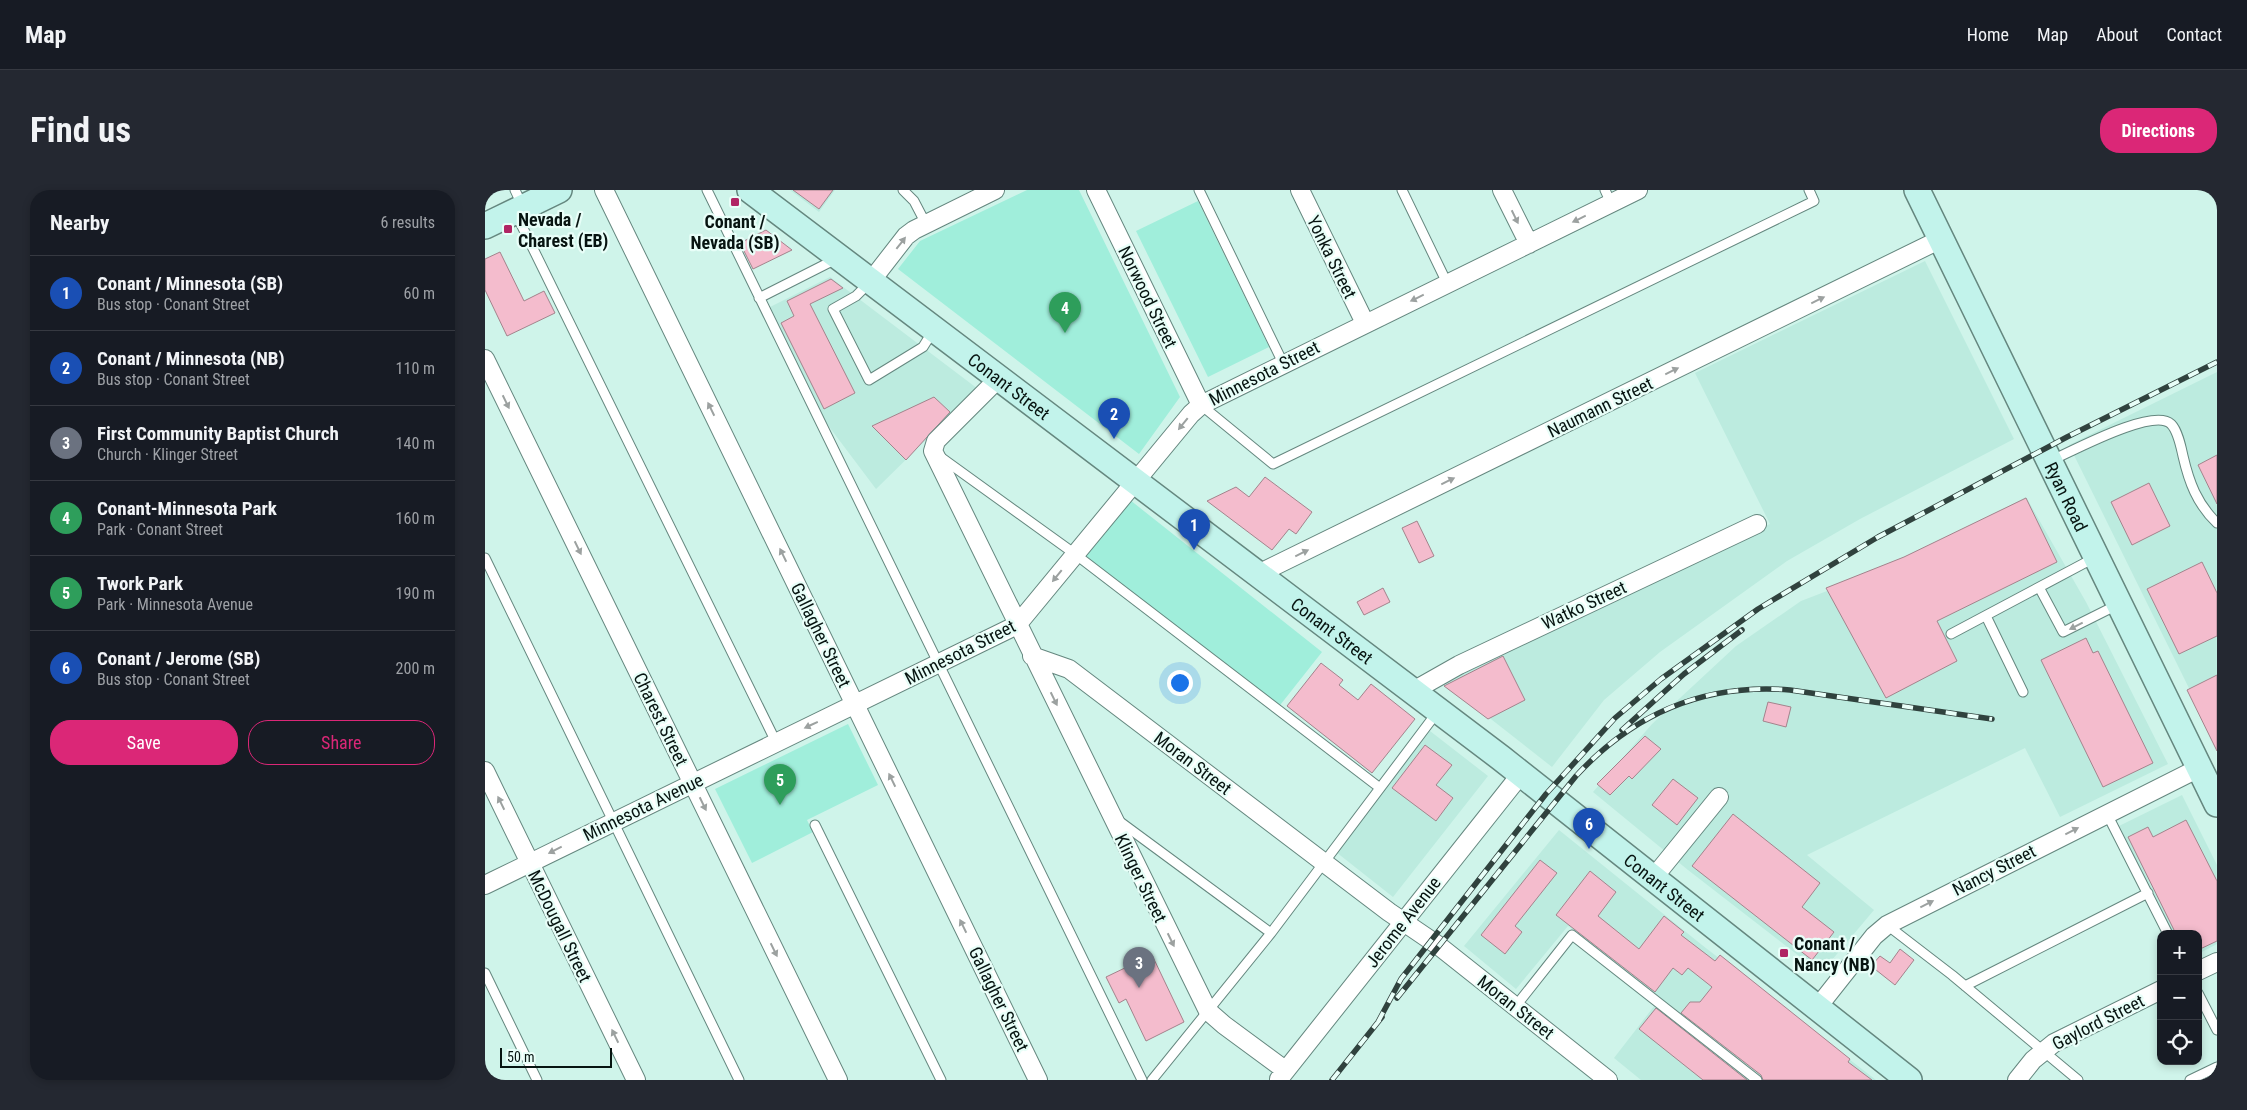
<!DOCTYPE html>
<meta charset="utf-8">
<style>
:root{--surface:#171b24;--page:#242831;--text:#f1f3f6;--muted:#9ea1a6;--line:#363941;--accent:#db2777}
body{margin:0;font-family:"Roboto Condensed",sans-serif;background:var(--page);color:var(--text)}
.controls{position:absolute;right:15px;bottom:15px;display:grid;overflow:hidden;border-radius:10px;box-shadow:0 2px 8px #0003}
.controls button{width:45px;height:45px;display:grid;place-items:center;padding:0;border:0;border-bottom:1px solid var(--line);background:var(--surface);color:var(--text);font:25px sans-serif}
.scale{position:absolute;left:15px;bottom:12px;width:112px;box-sizing:border-box;padding-left:5px;border:2px solid #071411;border-top:0;font-size:14px;line-height:18px;white-space:nowrap;color:#071411;-webkit-text-stroke:4px #e8fef8;paint-order:stroke}
.you{position:absolute;left:694px;top:492px;width:18px;height:18px;margin:-12px;border:4px solid #fff;border-radius:50%;background:#1a73e8;box-shadow:0 0 0 8px #1a73e833}
.badge{display:grid;place-items:center;width:32px;height:32px;border-radius:50%;background:var(--accent);color:#fff;font-size:16px;font-weight:700}
.pin{position:absolute;translate:-50% -41px;filter:drop-shadow(0 1px 2px #0008)}
.pin::after{content:'';position:absolute;top:26px;width:18px;height:15px;background:inherit;clip-path:polygon(0 0,100% 0,50% 100%)}
.list{margin:0;padding:0;list-style:none}
h2{display:flex;justify-content:space-between;align-items:center;height:65px;margin:0;padding:0 20px;font-size:21px}
h2 small{font-size:16px;font-weight:400;color:var(--muted)}
.list li{display:grid;grid-template-columns:32px 1fr auto;gap:15px;align-items:center;box-sizing:border-box;height:75px;padding:0 20px;border-top:1px solid var(--line)}
.list b{display:block;font-size:19px;white-space:nowrap}
.list p{margin:0;font-size:16px;white-space:nowrap;color:var(--muted)}
.list em{font-size:16px;font-style:normal;color:var(--muted)}
.actions{display:flex;gap:10px;padding:15px 20px}
.actions a{flex:1;padding:11px 0;border:1px solid var(--accent);border-radius:20px;text-align:center;font-size:18px;color:var(--accent)}
.actions .main{background:var(--accent);color:#fff}
.icon{flex:none;width:28px;height:28px;fill:none;stroke:currentColor;stroke-width:2;stroke-linecap:round;stroke-linejoin:round}
.map{position:relative;flex:none;width:1732px;height:890px;overflow:hidden;border-radius:20px}
header{display:flex;align-items:center;gap:30px;box-sizing:border-box;height:70px;padding:0 25px;background:var(--surface);border-bottom:1px solid var(--line)}
header strong{font-size:24px}
nav{display:flex;gap:28px;margin-inline-start:auto;font-size:18px}
.intro{display:flex;align-items:center;justify-content:space-between;box-sizing:border-box;height:120px;padding:0 30px}
h1{margin:0;font-size:35px}
.button{padding:12px 22px;border-radius:20px;background:var(--accent);color:#fff;font-size:18px;font-weight:700}
main{display:flex;gap:30px;padding:0 30px}
aside{flex:1;background:var(--surface);border-radius:20px;box-shadow:0 2px 8px #0003}
.map>svg:first-child{display:block}
</style>
<header>
<strong>Map</strong>
<nav><a>Home</a><a>Map</a><a>About</a><a>Contact</a></nav>
</header>
<div class="intro"><h1>Find us</h1><a class="button">Directions</a></div>
<main>
<aside>
<h2>Nearby<small>6 results</small></h2>
<ul class="list">
<li><span class="badge" style="background:#1a4fb4">1</span><div><b>Conant / Minnesota (SB)</b><p>Bus stop · Conant Street</p></div><em>60 m</em></li>
<li><span class="badge" style="background:#1a4fb4">2</span><div><b>Conant / Minnesota (NB)</b><p>Bus stop · Conant Street</p></div><em>110 m</em></li>
<li><span class="badge" style="background:#6b7280">3</span><div><b>First Community Baptist Church</b><p>Church · Klinger Street</p></div><em>140 m</em></li>
<li><span class="badge" style="background:#2e9e5b">4</span><div><b>Conant-Minnesota Park</b><p>Park · Conant Street</p></div><em>160 m</em></li>
<li><span class="badge" style="background:#2e9e5b">5</span><div><b>Twork Park</b><p>Park · Minnesota Avenue</p></div><em>190 m</em></li>
<li><span class="badge" style="background:#1a4fb4">6</span><div><b>Conant / Jerome (SB)</b><p>Bus stop · Conant Street</p></div><em>200 m</em></li>
</ul>
<div class="actions"><a class="main">Save</a><a>Share</a></div>
</aside>
<div class="map">
<svg width="1732" height="890" viewBox="0 0 1732 890">
<rect width="100%" height="100%" fill="#cff4ea"/>
<path fill="#bcebdf" d="M 305,0 L 350,0 L 334,22 Z
M 1440,71 L 1529,249 L 1375,329 L 1302,371 L 1175,462 L 1119,510 L 1067,577 L 956,490 L 1285,334 L 1210,183 Z
M 345,87 L 493,199 L 391,299 L 333,222 L 281,119 Z
M 1732,182 L 1732,555 L 1584,255 Z
M 1541,307 L 1601,412 L 1683,574 L 1575,627 L 1540,558 L 1322,665 L 1389,720 L 1336,783 L 1203,680 L 1108,602 L 1167,534 L 1251,456 L 1316,411 L 1420,371 Z
M 945,541 L 1003,586 L 908,707 L 851,662 Z
M 1697,605 L 1732,675 L 1732,754 L 1713,764 L 1713,744 L 1688,744 L 1634,636 Z
M 1074,640 L 1217,755 L 1391,890 L 1281,890 L 1083,736 L 1031,799 L 979,756 Z
M 1170,815 L 1266,890 L 1156,890 L 1129,868 Z"/>
<path fill="#a0eedb" d="M 542,0 L 594,0 L 695,207 L 654,264 L 413,79 L 435,51 Z
M 713,11 L 784,157 L 723,187 L 651,41 Z
M 645,310 L 837,462 L 792,519 L 599,367 Z
M 363,534 L 393,595 L 322,630 L 328,642 L 267,673 L 230,599 Z"/>
<path fill="#f4bccd" stroke="#a3838c" d="M 308,0 L 348,0 L 334,19 Z
M 281,40 L 307,60 L 268,79 L 255,53 Z
M 15,62 L 39,111 L 59,101 L 70,123 L 22,146 L 0,100 L 0,69 Z
M 346,89 L 358,98 L 325,114 L 370,203 L 339,219 L 296,133 L 309,126 L 302,111 Z
M 449,207 L 465,222 L 421,270 L 387,236 Z
M 1732,265 L 1732,314 L 1713,275 Z
M 780,287 L 827,322 L 811,344 L 804,339 L 787,360 L 722,311 L 751,297 L 764,307 Z
M 1664,293 L 1685,336 L 1647,355 L 1626,312 Z
M 1541,308 L 1572,372 L 1452,431 L 1472,471 L 1401,508 L 1341,398 L 1419,367 Z
M 932,331 L 949,366 L 934,373 L 917,338 Z
M 1717,372 L 1732,403 L 1732,446 L 1694,464 L 1662,399 Z
M 898,398 L 905,412 L 879,425 L 872,412 Z
M 1601,448 L 1608,463 L 1613,461 L 1668,573 L 1618,597 L 1556,470 Z
M 1018,466 L 1040,510 L 1003,529 L 959,496 Z
M 836,473 L 858,490 L 854,495 L 873,510 L 886,494 L 930,529 L 887,583 L 802,516 Z
M 1732,485 L 1732,561 L 1702,500 Z
M 1283,512 L 1306,517 L 1301,537 L 1278,531 Z
M 1160,546 L 1176,559 L 1147,589 L 1144,586 L 1125,605 L 1112,594 Z
M 940,555 L 967,575 L 951,595 L 968,608 L 951,631 L 907,598 Z
M 1188,589 L 1213,608 L 1192,635 L 1167,615 Z
M 1248,624 L 1335,693 L 1317,717 L 1349,742 L 1327,770 L 1207,676 Z
M 1701,630 L 1732,691 L 1732,751 L 1713,760 L 1713,744 L 1691,744 L 1643,647 L 1663,637 L 1668,647 Z
M 1055,670 L 1072,683 L 1030,736 L 1037,742 L 1020,764 L 996,745 Z
M 1105,681 L 1131,702 L 1113,726 L 1154,759 L 1179,726 L 1199,742 L 1196,745 L 1230,771 L 1235,765 L 1365,869 L 1363,872 L 1387,890 L 1278,890 L 1276,885 L 1196,823 L 1205,812 L 1215,812 L 1227,797 L 1203,778 L 1197,785 L 1188,778 L 1170,802 L 1071,725 Z
M 1415,759 L 1429,770 L 1410,795 L 1386,776 L 1395,766 L 1405,773 Z
M 667,765 L 699,832 L 661,851 L 641,809 L 634,813 L 621,787 Z
M 1171,818 L 1262,890 L 1218,890 L 1154,839 Z"/>
<g fill="none" stroke-linecap="round" stroke-linejoin="round">
<g stroke="#65877f" stroke-width="11">
<path id="lane" d="M 30,0 L 38,17
M 222,0 L 657,890
M 418,0 L 429,11 L 441,34
M 714,0 L 798,173
M 917,0 L 962,93
M 1120,0 L 1126,13
M 31,24 L 291,552
M 384,93 L 371,106 L 348,119 L 384,190 L 438,157 L 448,141
M 274,108 L 351,69
M 716,215 L 788,274 L 1329,11 L 1324,0
M 454,266 L 590,364 L 895,598
M 1565,271 C 1586,262 1668,217 1686,234 C 1693,241 1696,257 1698,266 C 1704,292 1712,314 1732,333
M 0,368 L 254,890
M 1555,399 L 1578,442 L 1632,415
M 1501,426 L 1538,502
M 1466,444 L 1609,368
M 1622,624 L 1683,744
M 634,631 L 786,743
M 330,635 L 456,890
M 1402,735 L 1467,785 L 1593,890
M 0,783 L 52,890
M 1480,796 L 1663,703
M 1713,803 L 1732,840
M 1030,817 L 1087,745 L 1272,890
M 667,890 L 786,743 L 953,521
M 1705,890 L 1732,877"/>
</g>
<g stroke="#65877f" stroke-width="20">
<path id="street" d="M 119,0 L 553,890
M 611,0 L 716,215
M 815,0 L 880,133
M 1017,0 L 1044,54
M 386,91 L 421,46 L 429,40 L 510,0
M 0,169 L 353,890
M 514,188 L 451,251 L 448,261 L 723,821 L 739,835 L 800,880
M 773,384 L 1456,49
M 547,466 L 584,479 L 904,722 L 954,756 L 1123,890
M 928,501 L 974,475 L 1272,334
M 0,581 L 151,890
M 1169,687 L 1234,607
M 0,695 L 532,435 L 706,224 L 716,215 L 1153,0
M 1713,781 L 1732,772
M 1332,818 L 1389,746 L 1402,735 L 1714,578
M 794,889 L 1036,584
M 1532,890 L 1548,870 L 1569,853 L 1676,800"/>
</g>
<g stroke="#65877f" stroke-width="28">
<g id="secondary">
<path id="s1" d="M 265,0 L 1016,568 L 1424,890"/>
<path id="s2" d="M 1432,0 L 1732,614"/>
<path d="M 0,36 L 74,0"/>
</g>
</g>
<use href="#lane" stroke="#fff" stroke-width="9"/>
<use href="#street" stroke="#fff" stroke-width="18"/>
<use href="#secondary" stroke="#c2f3eb" stroke-width="25"/>
<g stroke="#30423e" stroke-width="5.5">
<path id="rail" d="M 1137,540 L 1199,484 L 1257,440
M 912,808 L 1091,586 C 1149,523 1219,493 1305,500 L 1507,529
M 893,832 L 916,789 L 1061,604 L 1130,528 L 1176,489 L 1273,419 L 1393,347 L 1582,247 L 1732,172
M 847,890 L 897,827"/>
</g>
<use href="#rail" stroke="#e8fef8" stroke-width="4" stroke-dasharray="11" stroke-linecap="butt"/>
</g>
<defs><path id="oneway-solid" d="M-6-.8H1V-3.2L6.5 0L1 3.2V.8H-6Z" transform="scale(1.25)"/></defs>
<g fill="#9ca1a0">
<use href="#oneway-solid" transform="translate(1030 27) rotate(64)"/>
<use href="#oneway-solid" transform="translate(1094 29) rotate(154)"/>
<use href="#oneway-solid" transform="translate(416 53) rotate(-52)"/>
<use href="#oneway-solid" transform="translate(932 108) rotate(154)"/>
<use href="#oneway-solid" transform="translate(1333 110) rotate(-26)"/>
<use href="#oneway-solid" transform="translate(1187 181) rotate(-26)"/>
<use href="#oneway-solid" transform="translate(21 212) rotate(64)"/>
<use href="#oneway-solid" transform="translate(226 219) rotate(-116)"/>
<use href="#oneway-solid" transform="translate(698 234) rotate(129)"/>
<use href="#oneway-solid" transform="translate(963 291) rotate(-26)"/>
<use href="#oneway-solid" transform="translate(93 358) rotate(64)"/>
<use href="#oneway-solid" transform="translate(817 363) rotate(-26)"/>
<use href="#oneway-solid" transform="translate(298 365) rotate(-116)"/>
<use href="#oneway-solid" transform="translate(572 386) rotate(129)"/>
<use href="#oneway-solid" transform="translate(1591 436) rotate(153)"/>
<use href="#oneway-solid" transform="translate(569 509) rotate(64)"/>
<use href="#oneway-solid" transform="translate(326 535) rotate(155)"/>
<use href="#oneway-solid" transform="translate(407 590) rotate(-116)"/>
<use href="#oneway-solid" transform="translate(16 613) rotate(-116)"/>
<use href="#oneway-solid" transform="translate(218 614) rotate(64)"/>
<use href="#oneway-solid" transform="translate(1587 641) rotate(-27)"/>
<use href="#oneway-solid" transform="translate(70 660) rotate(153)"/>
<use href="#oneway-solid" transform="translate(1442 714) rotate(-27)"/>
<use href="#oneway-solid" transform="translate(478 736) rotate(-116)"/>
<use href="#oneway-solid" transform="translate(686 750) rotate(64)"/>
<use href="#oneway-solid" transform="translate(289 760) rotate(64)"/>
<use href="#oneway-solid" transform="translate(130 846) rotate(-116)"/>
</g>
<g fill="#b02564" stroke="#e8fef8" stroke-width="2">
<rect x="245" y="7" width="10" height="10" rx="2.5"/>
<rect x="18" y="34" width="10" height="10" rx="2.5"/>
<rect x="1294" y="758" width="10" height="10" rx="2.5"/>
</g>
<g text-anchor="middle" dominant-baseline="central" stroke-width="4.5" stroke-linejoin="round" paint-order="stroke">
<g font-size="18" font-weight="bold" fill="#071411" stroke="#e8fef8" text-anchor="start">
<text x="33" y="29">Nevada /<tspan x="33" dy="21">Charest (EB)</tspan></text>
<text x="250" y="31" text-anchor="middle">Conant /<tspan x="250" dy="21">Nevada (SB)</tspan></text>
<text x="1309" y="753">Conant /<tspan x="1309" dy="21">Nancy (NB)</tspan></text>
</g>
<g font-size="18" fill="#071411" stroke="#e8fef8">
<text transform="translate(847 67) rotate(64)">Yonka Street</text>
<text transform="translate(663 107) rotate(64)">Norwood Street</text>
<text transform="translate(779 183) rotate(-27)">Minnesota Street</text>
<text stroke="none"><textPath href="#s1" startOffset="325">Conant Street</textPath></text>
<text transform="translate(1115 217) rotate(-26)">Naumann Street</text>
<text stroke="none"><textPath href="#s2" startOffset="341">Ryan Road</textPath></text>
<text transform="translate(1099 415) rotate(-25)">Watko Street</text>
<text stroke="none"><textPath href="#s1" startOffset="730">Conant Street</textPath></text>
<text transform="translate(336 445) rotate(64)">Gallagher Street</text>
<text transform="translate(475 462) rotate(-27)">Minnesota Street</text>
<text transform="translate(176 529) rotate(64)">Charest Street</text>
<text transform="translate(708 573) rotate(37)">Moran Street</text>
<text transform="translate(158 617) rotate(-26)">Minnesota Avenue</text>
<text transform="translate(1509 680) rotate(-27)">Nancy Street</text>
<text transform="translate(656 688) rotate(64)">Klinger Street</text>
<text stroke="none"><textPath href="#s1" startOffset="1150">Conant Street</textPath></text>
<text transform="translate(918 732) rotate(-52)">Jerome Avenue</text>
<text transform="translate(75 736) rotate(64)">McDougall Street</text>
<text transform="translate(514 809) rotate(64)">Gallagher Street</text>
<text transform="translate(1031 817) rotate(38)">Moran Street</text>
<text transform="translate(1613 832) rotate(-27)">Gaylord Street</text>
</g>
</g>
</svg>
<div class="controls">
<button>+</button>
<button>−</button>
<button><svg class="icon" aria-label="locate" viewBox="0 0 24 24"><circle cx="12" cy="12" r="6"/><path d="M12 2v4M12 18v4M2 12h4M18 12h4"/></svg></button>
</div>
<div class="scale">50 m</div>
<div class="you"></div>
<div class="pin badge" style="left:709px;top:360px;background:#1a4fb4">1</div>
<div class="pin badge" style="left:629px;top:249px;background:#1a4fb4">2</div>
<div class="pin badge" style="left:654px;top:798px;background:#6b7280">3</div>
<div class="pin badge" style="left:580px;top:143px;background:#2e9e5b">4</div>
<div class="pin badge" style="left:295px;top:615px;background:#2e9e5b">5</div>
<div class="pin badge" style="left:1104px;top:659px;background:#1a4fb4">6</div>
</div>
</main>
